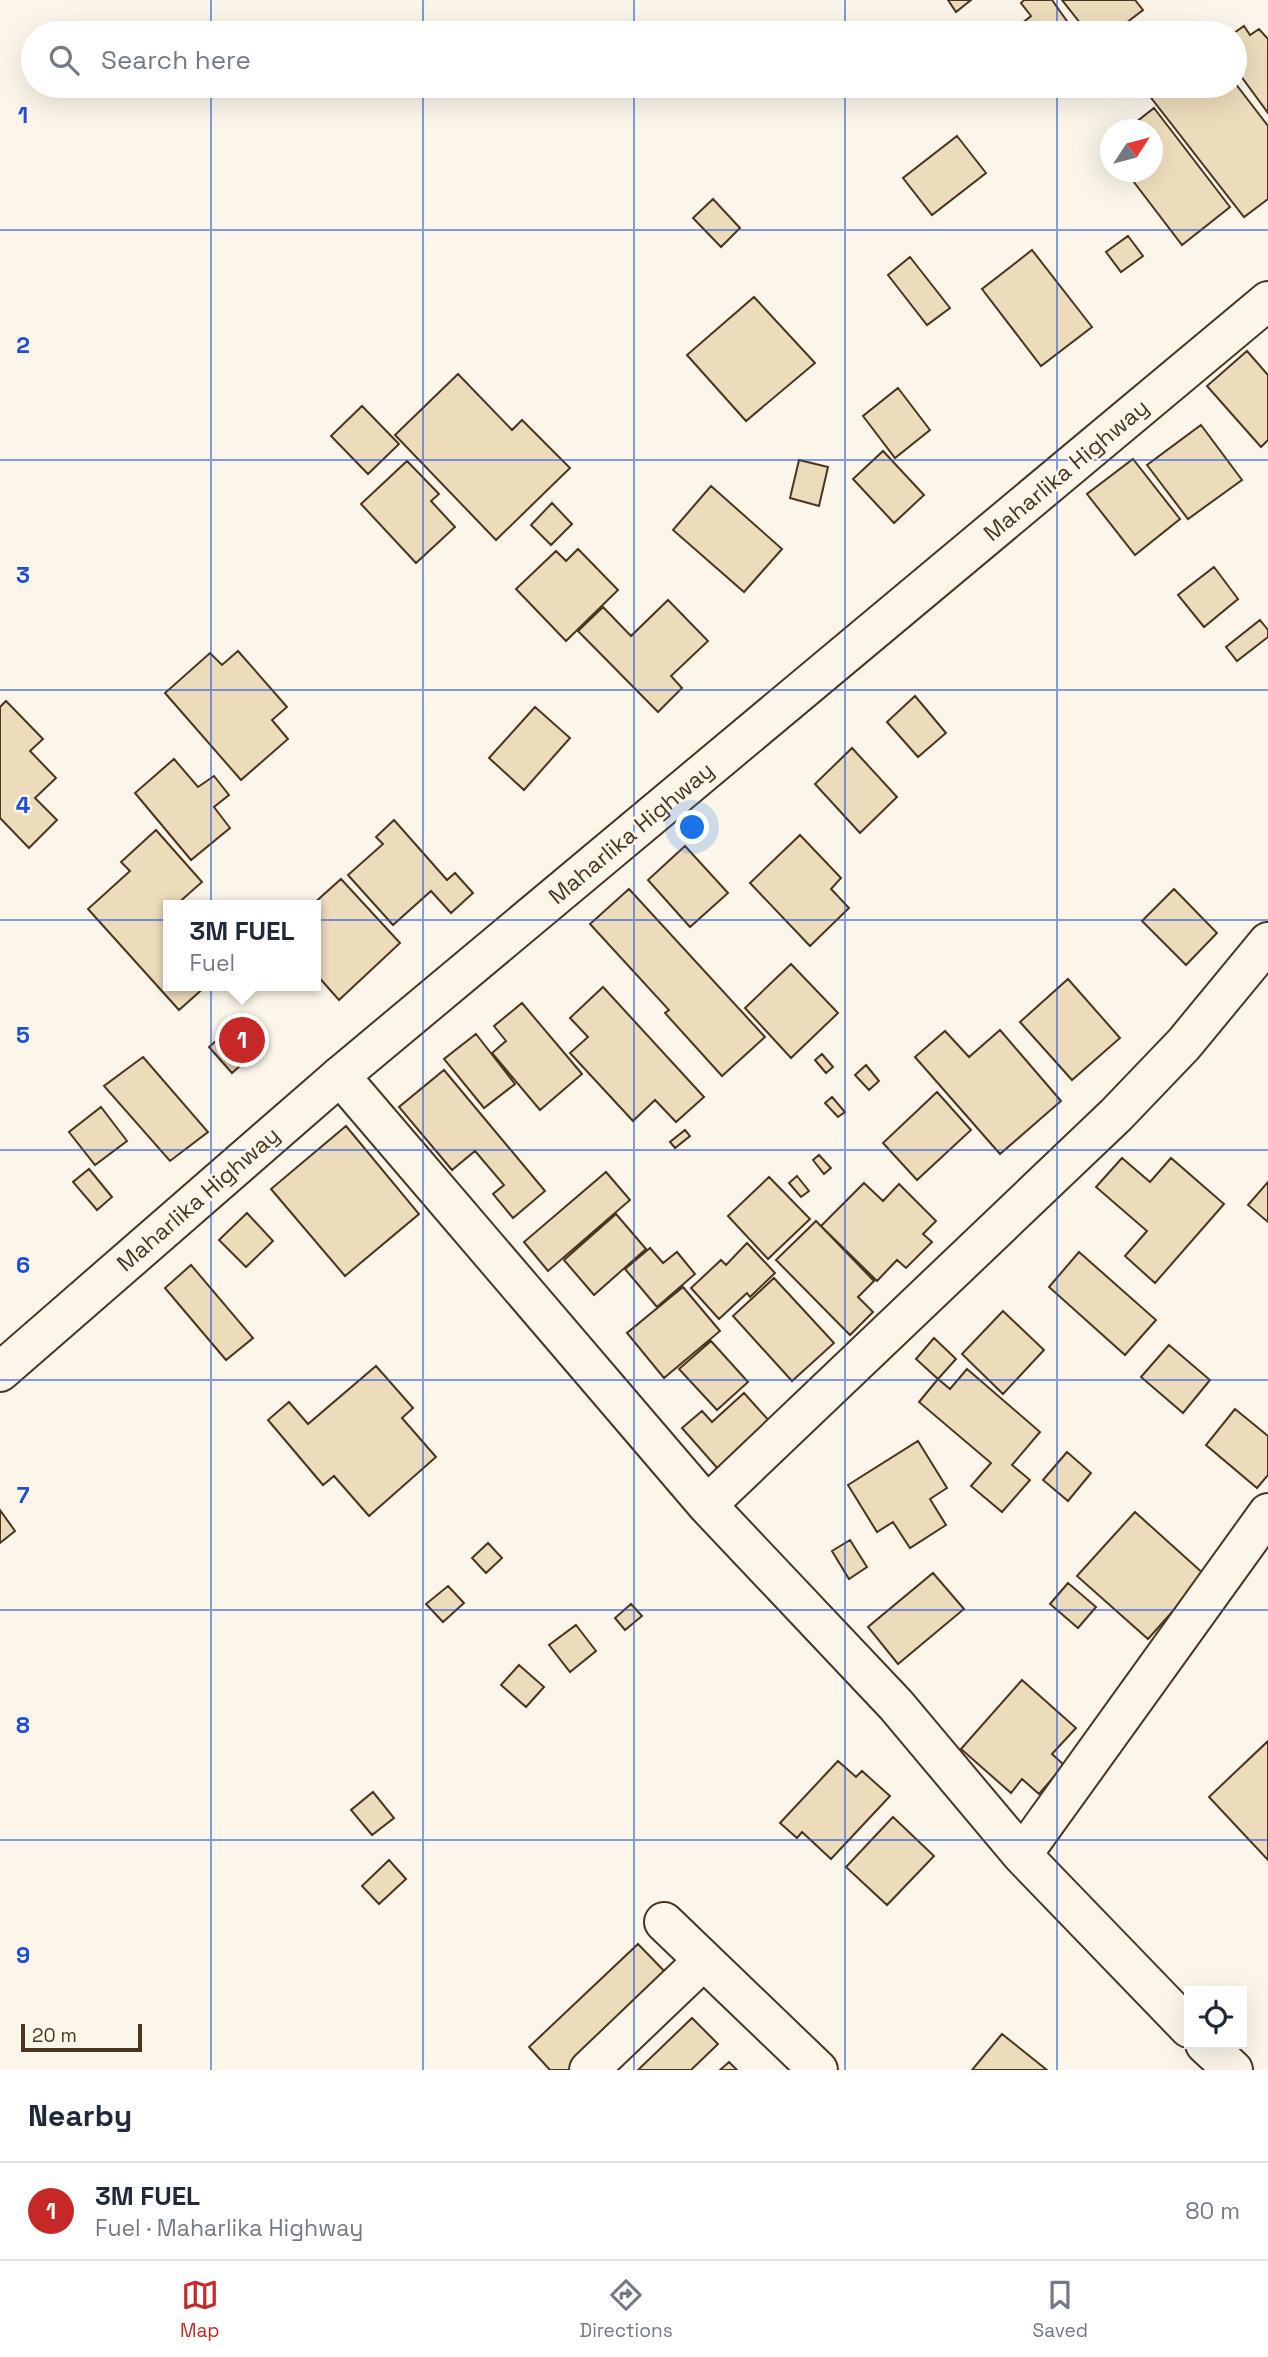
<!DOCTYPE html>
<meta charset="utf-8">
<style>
:root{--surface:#fff;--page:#f6f6f7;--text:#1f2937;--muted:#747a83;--line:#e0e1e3;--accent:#c62828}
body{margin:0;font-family:"Space Grotesk",sans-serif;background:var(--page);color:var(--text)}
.controls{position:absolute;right:21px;bottom:21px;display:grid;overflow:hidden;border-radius:0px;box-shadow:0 7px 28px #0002}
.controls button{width:63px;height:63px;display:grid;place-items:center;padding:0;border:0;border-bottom:2px solid var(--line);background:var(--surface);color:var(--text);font:35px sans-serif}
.compass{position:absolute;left:1100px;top:119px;width:63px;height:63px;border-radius:50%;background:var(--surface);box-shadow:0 7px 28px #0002;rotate:54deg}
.scale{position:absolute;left:21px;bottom:18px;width:121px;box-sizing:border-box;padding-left:7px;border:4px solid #4a3520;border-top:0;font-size:19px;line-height:24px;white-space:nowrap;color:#4a3520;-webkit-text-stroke:5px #fbf6e9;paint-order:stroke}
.you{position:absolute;left:693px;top:828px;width:24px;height:24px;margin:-18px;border:5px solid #fff;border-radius:50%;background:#1a73e8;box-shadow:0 0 0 10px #1a73e833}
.badge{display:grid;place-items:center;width:46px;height:46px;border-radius:50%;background:var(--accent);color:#fff;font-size:23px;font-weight:700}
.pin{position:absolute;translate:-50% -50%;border:4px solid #fff;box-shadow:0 2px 7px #0006}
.popup{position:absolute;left:163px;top:900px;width:158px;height:91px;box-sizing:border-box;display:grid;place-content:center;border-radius:0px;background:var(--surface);filter:drop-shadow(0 2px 5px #0005);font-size:23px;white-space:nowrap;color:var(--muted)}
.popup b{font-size:26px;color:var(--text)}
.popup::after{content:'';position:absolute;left:50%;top:100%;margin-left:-14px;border:14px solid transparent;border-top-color:var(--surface)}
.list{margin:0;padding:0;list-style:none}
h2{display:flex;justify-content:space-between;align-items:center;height:91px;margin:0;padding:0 28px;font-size:30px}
h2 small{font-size:23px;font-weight:400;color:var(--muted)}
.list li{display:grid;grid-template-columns:46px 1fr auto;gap:21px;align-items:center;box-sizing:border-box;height:98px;padding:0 28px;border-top:2px solid var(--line)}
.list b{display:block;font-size:26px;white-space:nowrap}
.list p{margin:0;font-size:23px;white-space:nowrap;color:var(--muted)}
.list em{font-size:23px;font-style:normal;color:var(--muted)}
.icon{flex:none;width:38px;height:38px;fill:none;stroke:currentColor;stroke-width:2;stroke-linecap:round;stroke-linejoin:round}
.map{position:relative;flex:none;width:1268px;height:2070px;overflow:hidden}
.search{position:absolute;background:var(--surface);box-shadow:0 7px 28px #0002;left:21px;right:21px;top:21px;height:77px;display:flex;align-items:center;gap:18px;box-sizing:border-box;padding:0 24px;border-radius:38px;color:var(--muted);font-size:26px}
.sheet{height:189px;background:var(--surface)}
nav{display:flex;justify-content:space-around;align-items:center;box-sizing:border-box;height:98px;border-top:2px solid var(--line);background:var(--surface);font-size:19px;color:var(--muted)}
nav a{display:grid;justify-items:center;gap:4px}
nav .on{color:var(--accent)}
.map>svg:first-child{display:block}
</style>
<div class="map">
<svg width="1268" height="2070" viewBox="0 0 1268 2070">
<rect width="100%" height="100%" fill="#fbf6e9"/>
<path fill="#ecdcbc" stroke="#4a3520" stroke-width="2" d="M 948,0 L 971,0 L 956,12 Z
M 1024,0 L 1052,0 L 1069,24 L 1057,33 L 1010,33 L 1031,16 L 1021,3 Z
M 1062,0 L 1135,0 L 1143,10 L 1113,33 L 1088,33 Z
M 1244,26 L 1250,35 L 1259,29 L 1268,39 L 1268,113 L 1235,68 L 1234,33 Z
M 1235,83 L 1268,126 L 1268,199 L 1244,217 L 1145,90 L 1151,86 Z
M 1154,108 L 1230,207 L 1182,245 L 1127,173 L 1152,172 L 1152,130 L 1126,130 Z
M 957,136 L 986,173 L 932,215 L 903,178 Z
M 713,199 L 740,228 L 721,247 L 693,218 Z
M 1128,236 L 1143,256 L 1121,272 L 1106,252 Z
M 1032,250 L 1092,327 L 1041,366 L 982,289 Z
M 910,257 L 950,308 L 927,325 L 888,275 Z
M 754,297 L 815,363 L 746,421 L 687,355 Z
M 1247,351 L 1268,375 L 1268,440 L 1261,447 L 1207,386 Z
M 458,374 L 512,430 L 522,420 L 570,468 L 496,540 L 395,435 Z
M 898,388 L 930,430 L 895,458 L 863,416 Z
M 362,406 L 399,444 L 368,474 L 331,436 Z
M 1201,425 L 1242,480 L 1188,519 L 1147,465 Z
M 883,451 L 924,495 L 894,523 L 853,479 Z
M 1133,459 L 1180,519 L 1135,555 L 1087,494 Z
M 799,460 L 828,467 L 819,506 L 790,498 Z
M 407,461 L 439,494 L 431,501 L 455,527 L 416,563 L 361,504 Z
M 711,486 L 782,549 L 744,592 L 673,530 Z
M 552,503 L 572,524 L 551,545 L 531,525 Z
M 578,549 L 618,590 L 566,641 L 516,589 L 556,551 L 566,561 Z
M 1214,567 L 1238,599 L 1204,627 L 1178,595 Z
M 668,600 L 708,641 L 671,676 L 682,688 L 658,712 L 578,631 L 603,607 L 631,636 Z
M 1260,620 L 1268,630 L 1268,637 L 1237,661 L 1226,647 Z
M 238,651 L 287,707 L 272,720 L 288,739 L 241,780 L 165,693 L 210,653 L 222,665 Z
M 915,696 L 946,733 L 918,757 L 887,722 Z
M 6,701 L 43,739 L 30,751 L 56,778 L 35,798 L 57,820 L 29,848 L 0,818 L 0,707 Z
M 535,707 L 570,738 L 524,790 L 489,758 Z
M 852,748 L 897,797 L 860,833 L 815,784 Z
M 174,759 L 198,787 L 214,776 L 229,795 L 214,807 L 230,828 L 191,860 L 135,793 Z
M 394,820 L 447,880 L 455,873 L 473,893 L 451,913 L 431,891 L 393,925 L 348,875 L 383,844 L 376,837 Z
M 156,830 L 202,882 L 176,905 L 168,905 L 165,915 L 168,918 L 168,986 L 206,986 L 179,1010 L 88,909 L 130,871 L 121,862 Z
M 800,835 L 841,878 L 831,889 L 849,908 L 810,946 L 750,883 Z
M 685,846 L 728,893 L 690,927 L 648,880 Z
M 341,879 L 400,943 L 339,1000 L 316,974 L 316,905 L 312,905 Z
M 629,889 L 765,1037 L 722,1076 L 665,1013 L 669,1010 L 590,924 Z
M 1174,889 L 1217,933 L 1186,965 L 1142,921 Z
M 791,964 L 838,1013 L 791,1058 L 745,1008 Z
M 1068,979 L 1120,1038 L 1072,1080 L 1020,1022 Z
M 603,987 L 704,1097 L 676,1122 L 655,1100 L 633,1121 L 570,1053 L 588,1037 L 570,1018 Z
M 522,1003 L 582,1074 L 540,1110 L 492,1053 L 506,1041 L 494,1026 Z
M 240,1020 L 263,1045 L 232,1073 L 209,1047 Z
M 1000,1030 L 1061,1101 L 1000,1154 L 915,1057 L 945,1031 L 969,1057 Z
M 476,1034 L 515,1084 L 484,1108 L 444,1059 Z
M 822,1054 L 833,1067 L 826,1073 L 815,1060 Z
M 143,1057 L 208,1132 L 170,1161 L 104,1086 Z
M 866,1065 L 879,1081 L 869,1090 L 855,1075 Z
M 444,1070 L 545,1191 L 513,1218 L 493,1194 L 504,1185 L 475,1151 L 452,1170 L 399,1107 Z
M 937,1092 L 971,1130 L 917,1180 L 883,1143 Z
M 832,1097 L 845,1112 L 838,1117 L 825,1103 Z
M 101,1107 L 127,1141 L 95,1165 L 69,1132 Z
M 346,1126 L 419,1214 L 345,1276 L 271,1189 Z
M 685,1130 L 690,1136 L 675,1148 L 670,1142 Z
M 819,1155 L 831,1168 L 824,1174 L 813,1160 Z
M 1122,1158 L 1150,1182 L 1171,1158 L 1224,1204 L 1155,1283 L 1125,1256 L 1147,1231 L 1096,1187 Z
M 89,1169 L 112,1197 L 97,1210 L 73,1182 Z
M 606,1172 L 630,1200 L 548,1271 L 524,1242 Z
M 797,1176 L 809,1191 L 801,1197 L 789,1183 Z
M 769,1177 L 810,1219 L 768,1259 L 728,1216 Z
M 1268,1182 L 1268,1222 L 1248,1205 Z
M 864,1183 L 883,1201 L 899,1184 L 936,1221 L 923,1234 L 932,1242 L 906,1268 L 897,1260 L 877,1281 L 821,1226 Z
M 247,1213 L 273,1241 L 246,1267 L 219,1240 Z
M 616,1214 L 646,1249 L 594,1295 L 564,1260 Z
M 816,1221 L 874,1281 L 858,1297 L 873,1312 L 850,1335 L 776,1260 Z
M 747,1243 L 775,1273 L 750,1297 L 747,1293 L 719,1319 L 691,1288 L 721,1260 L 726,1265 Z
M 650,1248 L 663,1263 L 677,1252 L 695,1274 L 657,1307 L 625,1269 Z
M 1079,1252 L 1156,1320 L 1125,1355 L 1049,1287 Z
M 191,1265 L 253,1338 L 226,1360 L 165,1288 Z
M 774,1278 L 834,1343 L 792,1381 L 733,1316 Z
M 683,1287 L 720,1331 L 664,1378 L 627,1333 Z
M 1003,1311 L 1044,1350 L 1003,1394 L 962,1354 Z
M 934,1338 L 956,1359 L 938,1379 L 916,1359 Z
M 711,1341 L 748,1382 L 717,1410 L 679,1369 Z
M 1169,1345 L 1210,1380 L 1183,1413 L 1141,1377 Z
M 376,1366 L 413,1408 L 402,1418 L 436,1457 L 369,1516 L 334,1476 L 323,1485 L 268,1420 L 289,1402 L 308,1424 Z
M 967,1369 L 1040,1432 L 1012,1465 L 1030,1480 L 1002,1512 L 971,1486 L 991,1463 L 919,1402 L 938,1379 L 950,1389 Z
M 744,1393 L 771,1423 L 719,1470 L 682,1428 L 702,1411 L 712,1422 Z
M 1235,1409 L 1268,1436 L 1268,1475 L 1257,1488 L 1206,1445 Z
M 918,1441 L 947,1488 L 930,1499 L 946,1525 L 910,1548 L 893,1522 L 877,1532 L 848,1485 Z
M 1067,1452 L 1091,1473 L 1068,1501 L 1043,1480 Z
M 0,1510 L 15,1531 L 0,1543 Z
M 1135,1512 L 1205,1575 L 1148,1639 L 1077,1576 Z
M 850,1540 L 867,1567 L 849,1579 L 832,1551 Z
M 488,1543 L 502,1558 L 486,1573 L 472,1558 Z
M 933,1573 L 964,1609 L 898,1664 L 868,1627 Z
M 1068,1583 L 1096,1607 L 1078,1628 L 1050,1604 Z
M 448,1586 L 464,1603 L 443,1622 L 426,1604 Z
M 631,1604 L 642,1616 L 625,1630 L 615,1618 Z
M 576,1625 L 596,1651 L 570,1672 L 549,1645 Z
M 519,1665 L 544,1687 L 526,1707 L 501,1685 Z
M 1022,1680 L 1076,1728 L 1052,1754 L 1064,1765 L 1039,1794 L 1022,1779 L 1011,1793 L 961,1749 Z
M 1268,1741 L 1268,1860 L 1209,1797 Z
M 838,1761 L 856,1777 L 862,1771 L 890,1796 L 831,1859 L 802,1832 L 797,1838 L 780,1823 Z
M 373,1792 L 394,1818 L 372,1835 L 351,1810 Z
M 893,1817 L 934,1856 L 887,1905 L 846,1867 Z
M 389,1860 L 406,1879 L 379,1904 L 362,1886 Z
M 638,1944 L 670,1977 L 572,2070 L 550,2070 L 529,2047 Z
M 692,2018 L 718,2044 L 691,2070 L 638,2070 Z
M 1002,2034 L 1047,2070 L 972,2070 Z
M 729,2062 L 737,2070 L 720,2070 Z"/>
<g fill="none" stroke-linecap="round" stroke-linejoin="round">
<g stroke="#4a3520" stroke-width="42">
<path id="minor" d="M 340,1076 L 707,1505 L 896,1705 L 1022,1855 L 1189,2028
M 707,1505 L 1116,1115 L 1184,1044 L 1268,942
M 1022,1855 L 1268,1513
M 664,1922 L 818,2070
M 1205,2044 L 1233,2070
M 589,2070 L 703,1961"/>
</g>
<g stroke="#4a3520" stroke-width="42">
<path id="highway" d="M 0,1372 L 340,1076 L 1268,301"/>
</g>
<use href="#minor" stroke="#fbf6e9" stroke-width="38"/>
<use href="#highway" stroke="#fbf6e9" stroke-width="38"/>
</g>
<path fill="none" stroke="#1d4ed8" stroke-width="2" stroke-opacity="0.55" d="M 211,0 L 211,33M 423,0 L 423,33M 634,0 L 634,33M 845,0 L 845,33M 1057,0 L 1057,33M 211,86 L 211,2070M 423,86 L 423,2070M 634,86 L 634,2070M 845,86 L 845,2070M 1057,86 L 1057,2070M 0,230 L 1268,230M 0,460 L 1268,460M 0,690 L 1268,690M 0,920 L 1268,920M 0,1150 L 1268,1150M 0,1380 L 1268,1380M 0,1610 L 1268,1610M 0,1840 L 1268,1840"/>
<g text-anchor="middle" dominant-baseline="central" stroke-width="5" stroke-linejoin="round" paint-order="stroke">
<g font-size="23" fill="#4a3520" stroke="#fbf6e9">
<text transform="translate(1066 470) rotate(-40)">Maharlika Highway</text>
<text transform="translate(631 833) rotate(-40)">Maharlika Highway</text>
<text transform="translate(198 1199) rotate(-41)">Maharlika Highway</text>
</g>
</g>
<g font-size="23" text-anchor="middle" font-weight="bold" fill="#1d4ed8" stroke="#fbf6e9" stroke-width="5" stroke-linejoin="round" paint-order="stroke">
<text x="23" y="123">1</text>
<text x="23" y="353">2</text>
<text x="23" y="583">3</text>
<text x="23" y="813">4</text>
<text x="23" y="1043">5</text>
<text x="23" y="1273">6</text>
<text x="23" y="1503">7</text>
<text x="23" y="1733">8</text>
<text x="23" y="1963">9</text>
</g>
</svg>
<div class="controls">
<button><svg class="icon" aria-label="locate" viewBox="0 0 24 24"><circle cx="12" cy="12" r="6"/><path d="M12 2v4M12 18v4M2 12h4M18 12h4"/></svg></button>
</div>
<svg class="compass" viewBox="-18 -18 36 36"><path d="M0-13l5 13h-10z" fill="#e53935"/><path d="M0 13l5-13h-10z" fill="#747a83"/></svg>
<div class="scale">20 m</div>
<div class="you"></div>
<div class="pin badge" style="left:242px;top:1040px">1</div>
<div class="popup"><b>3M FUEL</b>Fuel</div>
<div class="search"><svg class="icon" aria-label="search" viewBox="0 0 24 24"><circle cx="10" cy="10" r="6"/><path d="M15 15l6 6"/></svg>Search here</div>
</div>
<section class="sheet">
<h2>Nearby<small></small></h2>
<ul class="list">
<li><span class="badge">1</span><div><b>3M FUEL</b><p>Fuel · Maharlika Highway</p></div><em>80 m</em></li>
</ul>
</section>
<nav>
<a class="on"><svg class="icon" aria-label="map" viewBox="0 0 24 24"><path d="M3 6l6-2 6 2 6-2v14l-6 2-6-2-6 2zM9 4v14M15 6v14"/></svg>Map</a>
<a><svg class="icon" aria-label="directions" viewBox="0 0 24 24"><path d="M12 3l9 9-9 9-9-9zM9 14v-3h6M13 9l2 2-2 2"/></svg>Directions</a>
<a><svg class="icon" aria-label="saved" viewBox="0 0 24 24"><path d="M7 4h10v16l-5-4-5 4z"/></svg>Saved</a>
</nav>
